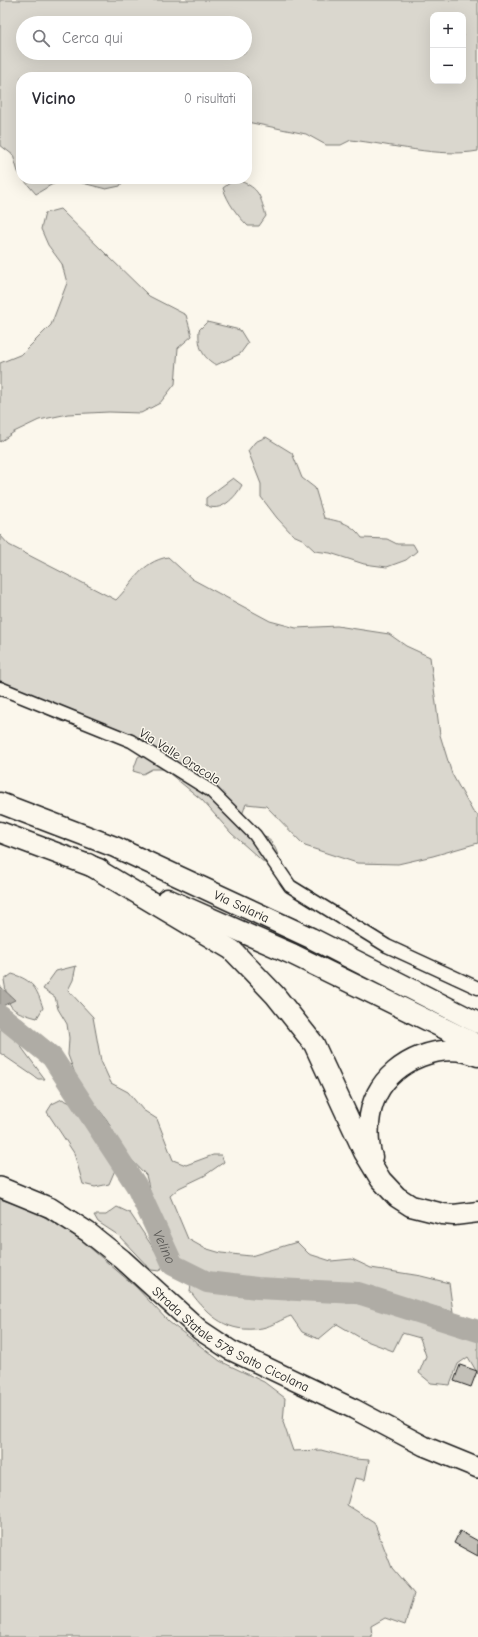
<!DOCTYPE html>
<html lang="it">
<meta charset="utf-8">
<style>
:root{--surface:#fff;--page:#f7f7f7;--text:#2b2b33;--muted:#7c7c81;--line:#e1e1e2}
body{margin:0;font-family:"Comic Neue",sans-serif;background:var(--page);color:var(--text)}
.controls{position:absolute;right:12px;top:12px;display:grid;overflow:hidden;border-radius:8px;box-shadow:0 4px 16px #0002}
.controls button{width:36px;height:36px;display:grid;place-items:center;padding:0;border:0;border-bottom:1px solid var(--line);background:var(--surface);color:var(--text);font:20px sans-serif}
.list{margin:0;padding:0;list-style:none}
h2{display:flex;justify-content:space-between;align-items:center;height:52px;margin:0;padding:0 16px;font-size:17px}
h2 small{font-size:13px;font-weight:400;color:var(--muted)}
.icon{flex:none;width:22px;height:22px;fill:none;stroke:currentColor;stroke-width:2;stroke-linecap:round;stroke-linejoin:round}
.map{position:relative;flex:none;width:478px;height:1637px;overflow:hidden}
.search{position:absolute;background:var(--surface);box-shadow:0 4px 16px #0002;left:16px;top:16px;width:236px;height:44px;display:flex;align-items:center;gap:10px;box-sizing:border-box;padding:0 14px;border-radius:22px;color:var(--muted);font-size:15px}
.panel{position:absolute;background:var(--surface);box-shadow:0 4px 16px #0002;left:16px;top:72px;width:236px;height:112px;border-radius:16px}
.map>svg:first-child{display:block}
</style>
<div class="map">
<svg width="478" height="1637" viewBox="0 0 478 1637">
<rect width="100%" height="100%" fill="#fbf7ec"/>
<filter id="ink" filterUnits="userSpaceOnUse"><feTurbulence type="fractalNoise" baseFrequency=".025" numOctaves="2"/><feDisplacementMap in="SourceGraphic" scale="8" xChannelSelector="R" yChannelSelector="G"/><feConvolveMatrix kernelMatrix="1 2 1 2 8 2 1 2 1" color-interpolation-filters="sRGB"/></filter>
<g filter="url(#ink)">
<path fill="#dad7ce" stroke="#7b7a75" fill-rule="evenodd" d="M 0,0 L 478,0 L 478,151 C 441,158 389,144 351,140 L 341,145 L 326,145 L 306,134 L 247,122 L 247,77 L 21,77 L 21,176 L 18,172 L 13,155 L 0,145 ZM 433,15 L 463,15 L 463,81 L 433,81 ZM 23,23 L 245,23 L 245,53 L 23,53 Z
M 23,179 L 124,179 L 120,186 L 106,189 L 67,179 L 51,185 L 36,194 Z
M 235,179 C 259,188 259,192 266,216 L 259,226 L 248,226 C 237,215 228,203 223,188 Z
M 60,209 L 149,296 L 186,315 L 192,336 L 178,348 L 175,384 L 160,403 L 141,413 L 109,412 L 68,414 L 39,420 L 14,432 L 0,442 L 0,363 L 22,354 L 51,325 L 67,283 L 62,264 L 48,245 L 41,229 L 45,213 Z
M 207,322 L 240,330 L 248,343 L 240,354 L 216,365 C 202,357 198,347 199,330 Z
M 266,437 L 292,453 L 302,478 L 315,488 L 324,518 C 342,522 351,523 362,538 L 387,539 L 397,544 L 413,544 L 417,551 L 406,560 L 387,567 L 364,564 L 330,553 L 315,551 L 302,539 L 293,535 L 277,518 L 261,497 L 261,484 L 248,451 L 255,442 Z
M 233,478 L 242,485 C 236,497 220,514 206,505 L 206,498 Z
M 0,535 L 9,545 L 116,600 C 134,582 141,562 168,557 L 192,579 L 270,621 L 296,628 L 337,626 L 389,634 L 406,646 L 430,657 L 440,735 L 452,774 L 473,812 L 478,815 L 478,843 L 433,856 L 398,864 L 357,863 L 305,846 L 266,806 L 246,804 L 242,815 L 246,827 C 270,835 277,844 281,869 L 267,865 L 231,833 L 202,800 L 164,769 L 152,769 L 143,774 L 133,771 L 138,757 L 145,753 L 94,726 L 61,721 L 0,693 Z
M 76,966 L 73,980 L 68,990 L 93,1017 L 101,1061 L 111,1083 L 128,1092 L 143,1110 L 157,1119 L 173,1160 L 186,1165 L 213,1155 L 221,1155 L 224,1162 L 204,1176 L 179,1188 L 170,1196 L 188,1239 L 204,1248 L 221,1253 L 251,1256 L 297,1242 L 309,1254 L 331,1261 L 352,1259 L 371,1268 L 421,1276 L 449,1283 L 453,1312 L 414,1301 L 318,1284 L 277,1283 L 208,1276 L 186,1264 L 171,1246 L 152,1200 L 146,1175 L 125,1153 L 107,1120 L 78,1082 L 68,1055 L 69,1038 L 67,1024 L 58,1009 L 55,997 L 43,989 L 56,971 Z
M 12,974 C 33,980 37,989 43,1008 L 37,1018 C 8,1010 9,1009 4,980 Z
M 0,1028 L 14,1033 L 22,1048 L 45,1079 L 38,1079 L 0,1053 Z
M 62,1099 L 83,1109 L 97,1127 L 115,1170 L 109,1184 L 95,1187 L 83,1184 L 74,1153 L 47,1112 L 52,1104 Z
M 0,1199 L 35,1211 L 81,1240 L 136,1287 L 169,1322 L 220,1361 L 264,1382 L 285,1398 L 283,1422 L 293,1451 L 321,1450 L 355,1459 L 369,1460 L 365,1480 L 355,1478 L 347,1505 L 374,1522 L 392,1568 L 414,1594 L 405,1625 L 385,1618 L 371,1626 L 372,1637 L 0,1637 Z
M 117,1207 L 130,1213 L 164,1264 L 160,1271 L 151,1270 L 118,1235 L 98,1222 L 94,1215 L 106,1215 Z
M 191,1284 C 253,1297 316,1295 378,1307 C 412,1313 445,1326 478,1335 L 478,1374 L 468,1357 L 458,1364 L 450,1385 L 431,1383 L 419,1373 L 426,1356 L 420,1338 L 402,1333 L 393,1351 L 364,1340 L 337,1324 L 319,1339 L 302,1332 L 291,1316 C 282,1319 272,1326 262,1328 C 228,1334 209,1317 190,1291 Z"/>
<path fill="#afaca5" stroke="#74726e" d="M 0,986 L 15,1000 L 0,1007 Z"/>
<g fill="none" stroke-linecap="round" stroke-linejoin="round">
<path stroke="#afaca5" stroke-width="22" id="s1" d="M 0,1015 L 52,1057 L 136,1185 L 173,1265 L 207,1282 L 257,1288 L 358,1293 L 478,1331"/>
</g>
<path fill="#c3c0b8" stroke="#1c1c1c" d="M 460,1365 L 477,1371 L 471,1387 L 454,1381 Z
M 460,1531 L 478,1541 L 478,1556 L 454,1543 Z"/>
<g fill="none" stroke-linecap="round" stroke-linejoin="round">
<g stroke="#1c1c1c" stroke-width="15">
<path id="minor" d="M 0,688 L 131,741 L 211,791 L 255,835 L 290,886 L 387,946 L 478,988"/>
</g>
<g stroke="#1c1c1c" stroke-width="22">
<g id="primary">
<path id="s2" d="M 0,1187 L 51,1208 L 88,1232 L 122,1259 L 200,1330 L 230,1350 L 354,1409 L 424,1446 L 478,1468"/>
</g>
</g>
<g stroke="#1c1c1c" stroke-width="23">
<g id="trunk">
<path id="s3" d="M 0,803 L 115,847 L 311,938 L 478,1023"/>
<path d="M 0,832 L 99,869"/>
<path d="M 88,864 L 232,950 L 275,995 L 314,1044 L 364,1152 L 381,1180 L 397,1197 L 411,1206 L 443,1214 L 454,1215 L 478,1212"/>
<path d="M 167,899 L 292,954 L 478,1045"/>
<path d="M 372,1157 C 366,1138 368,1111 377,1094 C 394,1060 443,1040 478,1056"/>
</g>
</g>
<use href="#minor" stroke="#fbf7ec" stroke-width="12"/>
<use href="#primary" stroke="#fbf7ec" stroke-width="19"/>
<use href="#trunk" stroke="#fbf7ec" stroke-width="20"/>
</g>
</g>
<g text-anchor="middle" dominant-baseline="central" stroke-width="3" stroke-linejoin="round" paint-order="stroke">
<g font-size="13" fill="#1c1c1c" stroke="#fbf7ec">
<text transform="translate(180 756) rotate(32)">Via Valle Oracola</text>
<text stroke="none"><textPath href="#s3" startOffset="263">Via Salaria</textPath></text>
<text stroke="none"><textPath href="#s2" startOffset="279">Strada Statale 578 Salto Cicolana</textPath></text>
</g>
<g font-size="14" font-style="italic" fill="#575653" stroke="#fbf7ec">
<text stroke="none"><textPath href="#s1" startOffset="288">Velino</textPath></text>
</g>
</g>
</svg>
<div class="controls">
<button>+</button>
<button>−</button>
</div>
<div class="search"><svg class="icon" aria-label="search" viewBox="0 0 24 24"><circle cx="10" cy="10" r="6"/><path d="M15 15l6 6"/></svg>Cerca qui</div>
<section class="panel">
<h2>Vicino<small>0 risultati</small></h2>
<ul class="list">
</ul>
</section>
</div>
